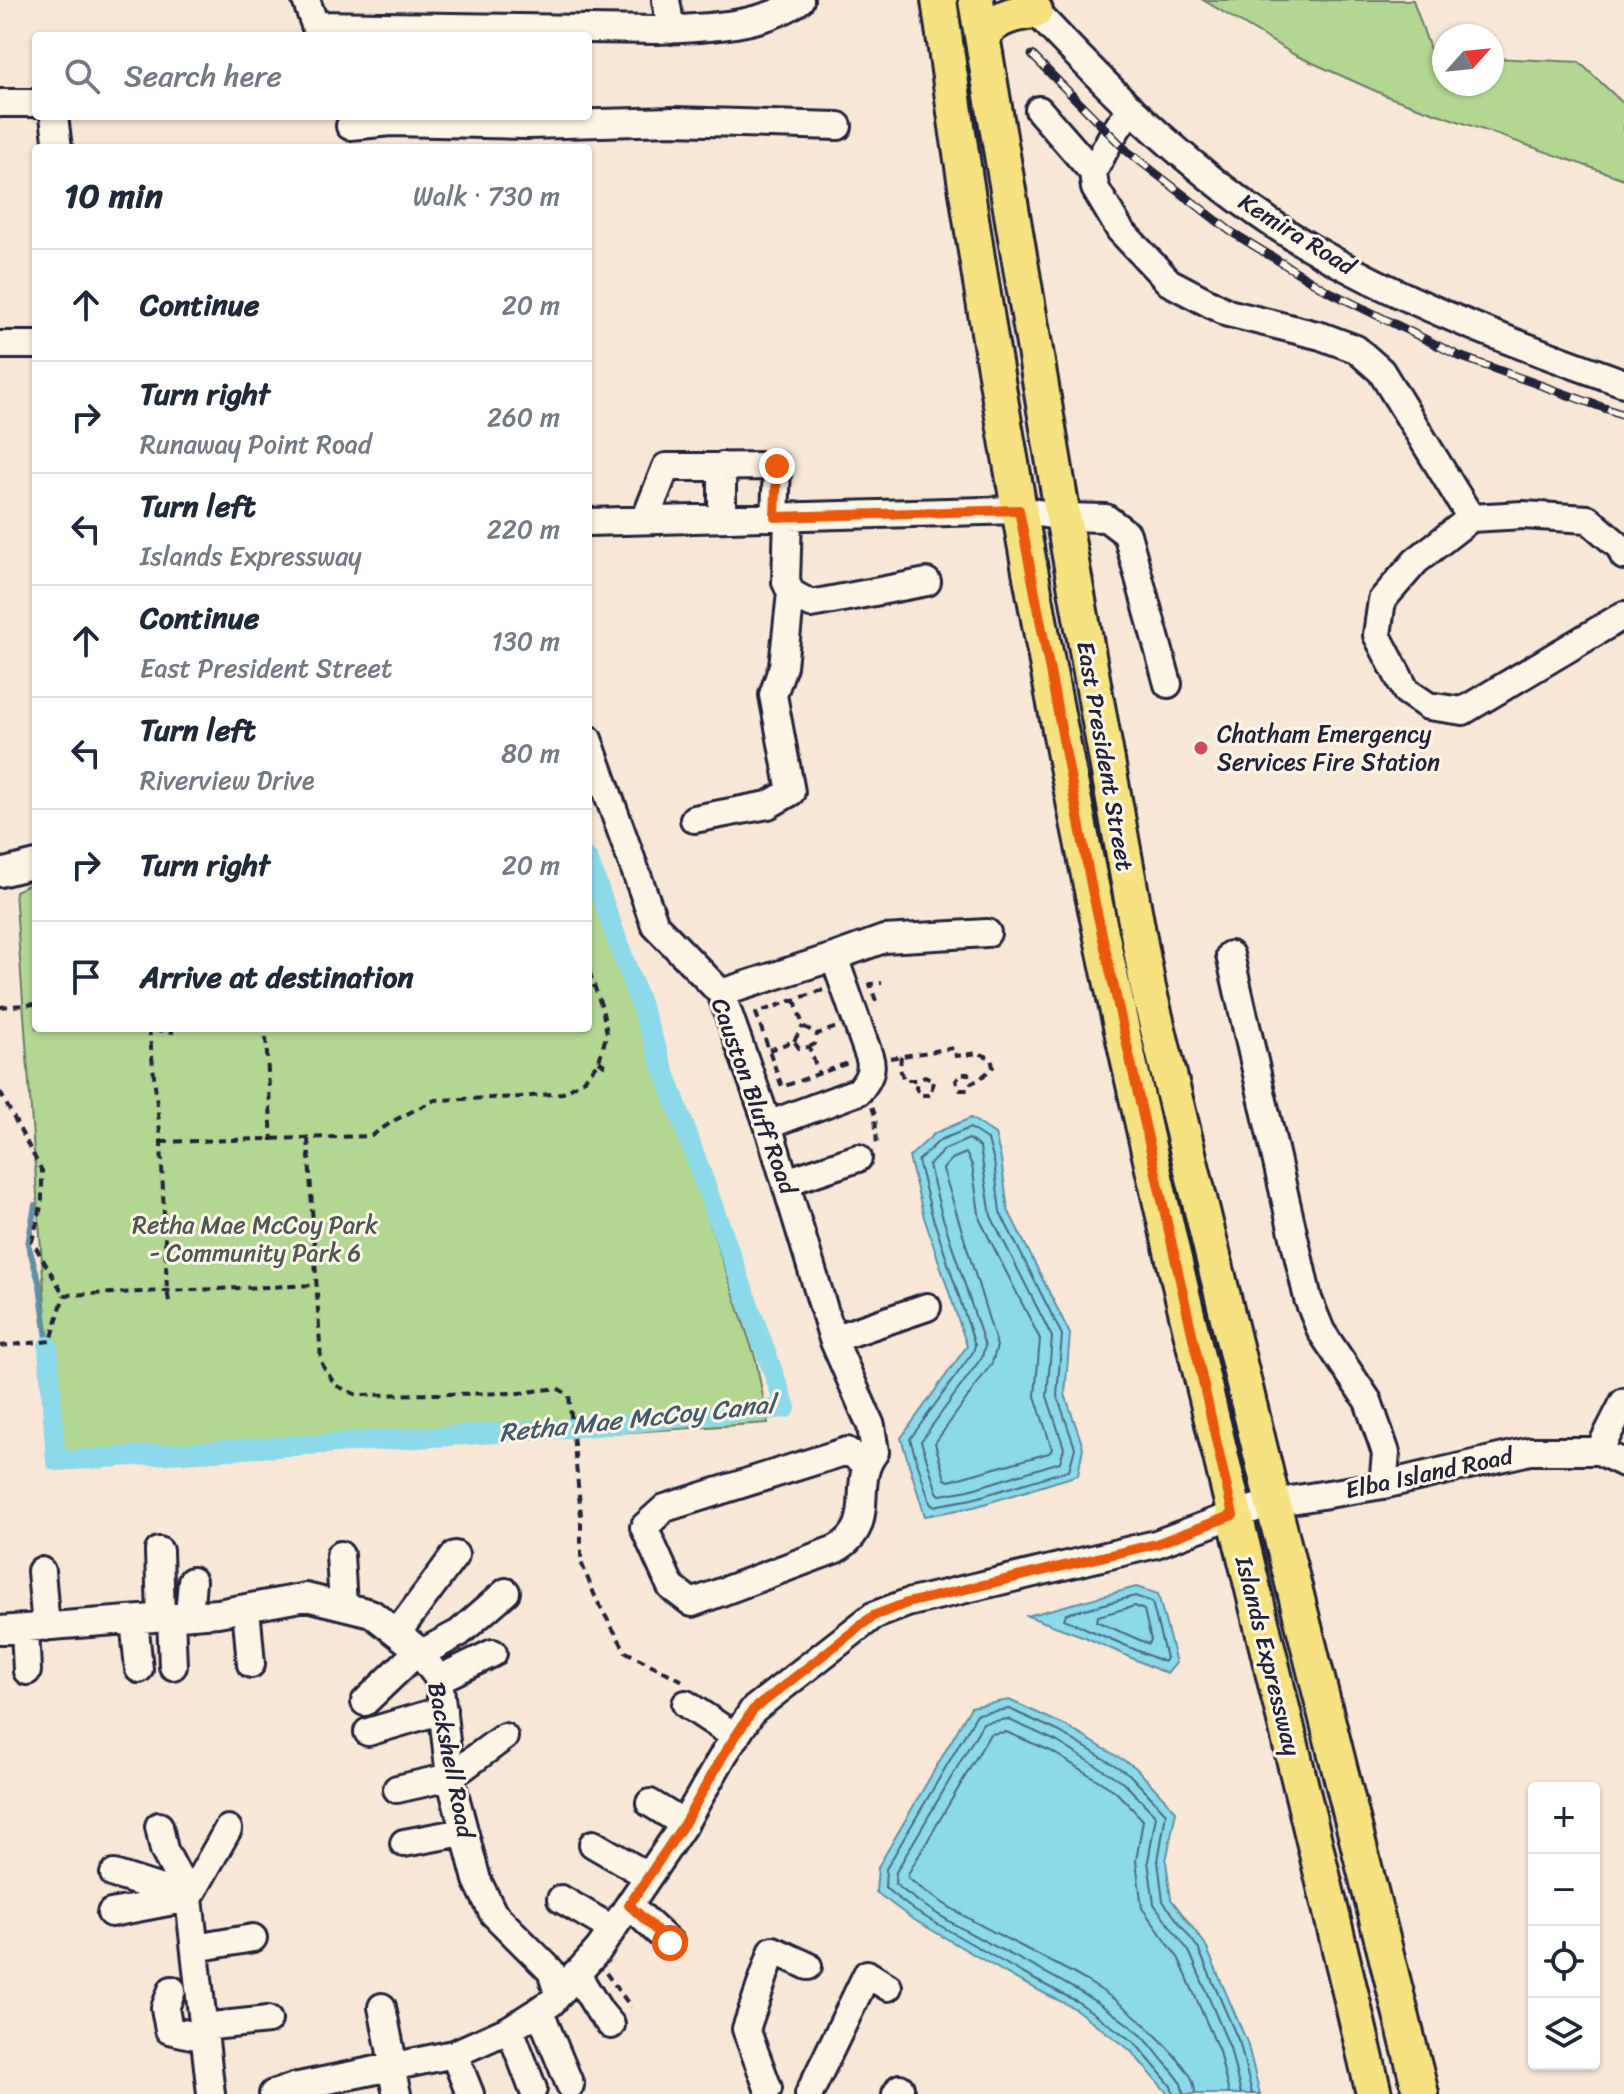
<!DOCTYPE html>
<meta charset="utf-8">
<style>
:root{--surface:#fff;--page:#f2f2f3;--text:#1f2937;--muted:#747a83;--line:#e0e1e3}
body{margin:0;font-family:Sriracha,sans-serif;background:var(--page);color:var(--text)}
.controls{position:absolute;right:24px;bottom:24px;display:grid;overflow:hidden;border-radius:8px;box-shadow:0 2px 6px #0004}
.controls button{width:72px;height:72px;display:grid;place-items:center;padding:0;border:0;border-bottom:2px solid var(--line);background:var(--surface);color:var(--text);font:40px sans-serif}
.compass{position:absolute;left:1432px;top:24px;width:72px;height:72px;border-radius:50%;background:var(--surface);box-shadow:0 2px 6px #0004;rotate:63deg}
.stop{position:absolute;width:24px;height:24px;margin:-18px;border:6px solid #ea580c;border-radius:50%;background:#fff}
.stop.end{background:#ea580c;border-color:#fff;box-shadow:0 2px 8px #0008}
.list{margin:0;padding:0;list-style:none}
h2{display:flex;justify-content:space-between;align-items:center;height:104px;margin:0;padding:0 32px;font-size:34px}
h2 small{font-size:26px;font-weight:400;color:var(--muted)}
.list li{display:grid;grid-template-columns:52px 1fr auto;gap:24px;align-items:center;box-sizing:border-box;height:112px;padding:0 32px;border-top:2px solid var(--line)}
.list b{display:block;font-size:30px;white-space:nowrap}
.list p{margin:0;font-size:26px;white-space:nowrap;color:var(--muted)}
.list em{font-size:26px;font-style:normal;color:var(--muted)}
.icon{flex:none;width:44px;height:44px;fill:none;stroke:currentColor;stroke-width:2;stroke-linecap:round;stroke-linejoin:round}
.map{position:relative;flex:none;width:1624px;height:2094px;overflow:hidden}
.search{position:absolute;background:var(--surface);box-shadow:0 2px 6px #0004;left:32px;top:32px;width:560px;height:88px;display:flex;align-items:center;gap:20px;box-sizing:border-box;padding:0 28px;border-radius:8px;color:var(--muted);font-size:30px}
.panel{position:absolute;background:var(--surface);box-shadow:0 2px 6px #0004;left:32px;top:144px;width:560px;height:888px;border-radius:8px}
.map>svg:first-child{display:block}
</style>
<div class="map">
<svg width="1624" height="2094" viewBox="0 0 1624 2094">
<rect width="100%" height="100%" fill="#f8e7d7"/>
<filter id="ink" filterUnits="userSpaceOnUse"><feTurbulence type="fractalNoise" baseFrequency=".0125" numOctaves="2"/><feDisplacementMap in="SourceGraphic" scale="16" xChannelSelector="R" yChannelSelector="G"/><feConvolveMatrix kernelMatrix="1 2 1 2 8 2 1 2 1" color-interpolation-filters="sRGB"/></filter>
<g filter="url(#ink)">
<path fill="#b2d792" stroke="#6a7c66" stroke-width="2" d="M 1203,0 L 1413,0 L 1432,55 L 1444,56 L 1444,84 L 1492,84 L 1492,58 L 1579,62 L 1624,104 L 1624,179 L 1389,97 L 1295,55 Z
M 588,861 L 756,1360 L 768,1423 L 57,1469 L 15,891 L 36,881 L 36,1028 L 588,1028 Z"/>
<path fill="#8bd9e9" stroke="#6190a3" stroke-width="2" d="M 971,1118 L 995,1134 L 1001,1159 L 1008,1210 L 1070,1334 L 1065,1394 L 1083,1447 L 1078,1475 L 974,1507 L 925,1516 L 901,1438 L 967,1346 L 924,1217 L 909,1157 L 935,1133 Z
M 1136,1587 L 1158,1594 L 1176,1663 L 1167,1674 L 1085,1637 L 1027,1616 Z
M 1009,1700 L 1064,1725 L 1135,1767 L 1176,1811 L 1166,1861 L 1171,1899 L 1205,1944 L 1247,2042 L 1260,2094 L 1168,2094 L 1130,2050 L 1074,2008 L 1018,1980 L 911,1918 L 876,1892 L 878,1867 L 971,1707 Z"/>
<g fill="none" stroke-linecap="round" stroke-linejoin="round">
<path stroke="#4c6b81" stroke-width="2" d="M 970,1128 L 988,1140 L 994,1161 L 1000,1212 L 1062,1335 L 1057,1395 L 1075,1448 L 1069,1470 L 972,1499 L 933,1506 L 930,1503 L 910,1439 L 973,1352 L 975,1345 L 932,1215 L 918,1161 L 940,1140 Z
M 969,1139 L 980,1147 L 991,1216 L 1052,1337 L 1047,1396 L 1064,1448 L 1060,1462 L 969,1490 L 940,1495 L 937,1492 L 921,1441 L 982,1357 L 985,1346 L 941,1212 L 929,1165 L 945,1149 Z
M 966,1153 L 972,1165 L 980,1220 L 1040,1339 L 1035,1396 L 1052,1449 L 1049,1453 L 949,1481 L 945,1479 L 935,1443 L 992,1363 L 997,1346 L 943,1169 L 952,1159 Z
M 1135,1596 L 1152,1602 L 1166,1658 L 1164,1662 L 1064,1619 L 1066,1614 Z
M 1135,1606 L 1144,1610 L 1151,1640 L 1149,1644 L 1096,1621 L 1098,1616 Z
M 1173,2094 L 1171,2086 L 1135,2043 L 1078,2002 L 1022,1973 L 915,1911 L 885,1888 L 886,1869 L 977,1714 L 1009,1709 L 1060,1732 L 1129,1774 L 1166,1813 L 1158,1861 L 1163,1901 L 1198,1948 L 1240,2044 L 1252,2094
M 1183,2094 C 1183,2081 1174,2073 1165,2063 C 1157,2054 1150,2043 1141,2035 C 1068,1972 970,1945 895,1884 L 896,1872 L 983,1723 L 1007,1719 L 1056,1741 L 1123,1782 L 1156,1816 L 1148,1861 L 1154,1904 L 1190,1953 L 1230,2048 L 1241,2094
M 1195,2094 C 1195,2078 1186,2069 1176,2057 C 1151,2028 1122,2002 1088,1982 C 1029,1947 962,1922 908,1878 L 908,1874 L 990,1734 L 1006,1732 L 1051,1751 L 1115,1791 L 1143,1820 L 1136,1861 L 1142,1908 L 1179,1959 L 1219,2051 L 1229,2094"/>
<path stroke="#6190a3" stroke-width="6" d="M 35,1205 L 28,1244 L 40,1285 L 48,1346"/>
<path stroke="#8bd9e9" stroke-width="20" d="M 48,1346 L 56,1461 L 572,1428 L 786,1408 L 588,859"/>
<g stroke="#22223b" stroke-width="32">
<path id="minor" d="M 306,0 L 319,36
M 666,0 L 671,30
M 1025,0 C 1111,93 1203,185 1313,249 C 1411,306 1518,345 1624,383
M 315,25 L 658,30 C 702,28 764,27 800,0
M 0,103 L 36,103
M 1131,108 L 1112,136 L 1093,172 L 1095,188 L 1120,230 L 1169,282 L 1228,313 L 1321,336 L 1356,349 L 1381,371 L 1471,518
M 1039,110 L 1093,172
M 54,116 L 58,148
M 350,126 L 391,122 L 527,125 L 674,121 L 838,126
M 0,345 L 36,345
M 722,466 L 722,518
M 788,517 L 786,582 L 791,593 L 811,604 L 927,582
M 645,520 L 666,467 L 777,466 L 775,517
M 588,522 L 1019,510 L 1063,517 L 1106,518 L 1127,534 L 1168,684
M 1624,556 L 1620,547 L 1588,519 L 1523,515 L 1471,518 L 1416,561 L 1382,600 L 1377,635 L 1406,691 L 1428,706 L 1463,711 L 1624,615
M 588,739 L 655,925 L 721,993 L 768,1125 L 833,1339 L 871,1426 L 875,1452 C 849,1484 880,1524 836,1549 L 692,1603 L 671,1587 L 644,1527 L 665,1508 L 847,1451 L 865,1463
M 694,819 L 768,805 L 791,792 L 773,695 L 783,666 L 791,593
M 0,873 L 36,864
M 1230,955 L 1308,1299 L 1321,1331 L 1368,1401 L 1386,1453 L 1383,1485
M 834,957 L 884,939 L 987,933
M 721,993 L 834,957 L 869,1056 C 874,1070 868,1080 859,1091 L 768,1125
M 786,1182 L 858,1158
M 833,1339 L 927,1307
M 1599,1451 L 1624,1402
M 159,1551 L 161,1618
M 340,1555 L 343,1606
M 41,1571 L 46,1627
M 246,1608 L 251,1664
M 189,1615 L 192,1581
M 171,1617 L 173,1666
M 134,1620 L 139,1669
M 25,1628 L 27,1671
M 0,1630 L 218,1613 L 306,1597 L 371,1613 L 416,1648 L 439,1679 L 450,1777 L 477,1880 L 493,1913 L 551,1971 L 558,1993
M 397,1633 L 455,1555
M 420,1654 L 459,1633 L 506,1592
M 439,1679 L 493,1653
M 365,1702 L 418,1651
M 686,1704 L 736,1737
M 368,1732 L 443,1710
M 397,1789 L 450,1777 L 504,1737
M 650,1803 L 684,1824
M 159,1826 L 164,1850 L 189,1898 L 211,2094
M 404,1843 L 463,1832
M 593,1844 L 648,1876
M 114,1874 L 186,1897
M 189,1898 L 228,1829
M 561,1899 L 612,1929
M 629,1905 L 670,1943
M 111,1913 L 189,1898
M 195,1948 L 253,1938
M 576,1973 L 600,2012 L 611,2025
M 172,1990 L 165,2008 L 169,2030 L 205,2038
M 382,2007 L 394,2068
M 539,2010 L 570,2085
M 203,2027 L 268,2020
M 510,2029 L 533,2089
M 454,2054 L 470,2094
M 391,2068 L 397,2094
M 768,2088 L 746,2029 L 773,1950 L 808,1966
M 273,2094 L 294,2087 L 454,2054 L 510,2029 L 551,2003 L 599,1949 L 684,1824 L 724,1754 L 753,1710 L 873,1616 L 907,1603 L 1156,1544 L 1233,1515 L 1273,1503 L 1383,1485 L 1530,1451 L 1599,1451 L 1624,1463
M 809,2094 L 867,1974 L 888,1987
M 896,2094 L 900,2088"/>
</g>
<g stroke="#22223b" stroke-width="40">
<path id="major" d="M 939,0 C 980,298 1031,595 1092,890 C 1176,1294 1281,1692 1374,2094
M 976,0 L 1063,517 L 1148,988 L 1273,1503 L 1421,2094
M 982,34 C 997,18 1013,13 1035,11"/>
</g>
<path stroke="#22223b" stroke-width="4" stroke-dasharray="8 6" stroke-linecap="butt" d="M 823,990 L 756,1013 L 782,1087 L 848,1063
M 795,1000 L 803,1026 L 817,1034
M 876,1001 L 870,984 L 882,983
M 0,1007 L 36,1004
M 141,1028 L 174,1032
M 149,1028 L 161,1142 L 167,1290 L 170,1307
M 266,1037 L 272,1141
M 794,1041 L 803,1026
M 809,1047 L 815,1044 L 817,1034 L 837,1027
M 769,1050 L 794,1041 L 799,1048 L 809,1047 L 819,1074
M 901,1056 L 900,1069 L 904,1080 L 917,1080 L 916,1088 L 920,1095 L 931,1095 L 933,1080 L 925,1076 L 917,1080
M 890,1058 L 954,1048 L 956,1056 L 978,1053 L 991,1058 L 993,1067 L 979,1080 L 971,1083 L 968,1090 L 960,1090 L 956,1081 L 961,1074 L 969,1074 L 971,1083
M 599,1061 L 608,1068
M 0,1092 L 42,1171 L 42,1203 L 32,1241 L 64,1295 L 317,1285
M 872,1107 L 875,1115 L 877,1146
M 308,1139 L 321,1362 L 335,1385 L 357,1395 L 520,1393 L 557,1388 L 569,1395 L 581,1515 L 581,1562 L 597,1601 L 626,1652 L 683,1681
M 161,1142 L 371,1136 L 395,1120 L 435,1100 L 520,1097 L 563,1093 L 585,1079 L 599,1061 L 607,1033 L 602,1008 L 588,968
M 0,1346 L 51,1341 L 64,1295
M 606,1973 L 631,2007"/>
<use href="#minor" stroke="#fcf5e5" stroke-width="26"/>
<use href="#major" stroke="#f6e281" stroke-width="34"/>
<g stroke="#22223b" stroke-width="9">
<path id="rail" d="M 1032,55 L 1127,151 L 1230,231 L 1326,290 L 1459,356 L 1624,415"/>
</g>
<use href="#rail" stroke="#fcf5e5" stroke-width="6" stroke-dasharray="18" stroke-linecap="butt"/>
</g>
</g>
<g fill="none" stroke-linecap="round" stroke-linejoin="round" filter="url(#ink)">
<path stroke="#ea580c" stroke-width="10" d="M 670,1943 L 629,1905 L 684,1824 L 724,1754 L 753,1710 L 873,1616 L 907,1603 L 1156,1544 L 1233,1515 L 1092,890 L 1019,510 L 775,517 L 777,466"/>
</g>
<circle fill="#d1495b" stroke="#fcf5e5" stroke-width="3" cx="1201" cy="748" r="8"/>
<g text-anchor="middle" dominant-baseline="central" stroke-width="6" stroke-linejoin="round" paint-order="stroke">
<g font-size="24" fill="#22223b" stroke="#fcf5e5">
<text transform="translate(1297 234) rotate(32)">Kemira Road</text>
<text transform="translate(1105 756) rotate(80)">East President Street</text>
<text transform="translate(754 1096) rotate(70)">Causton Bluff Road</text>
<text transform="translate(1429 1473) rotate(-12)">Elba Island Road</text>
<text transform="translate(1268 1656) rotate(76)">Islands Expressway</text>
<text transform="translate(451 1760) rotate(79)">Backshell Road</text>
</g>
<g font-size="24" fill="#22223b" stroke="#fcf5e5" text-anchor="start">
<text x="1217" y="734">Chatham Emergency<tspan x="1217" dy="28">Services Fire Station</tspan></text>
</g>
<g font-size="24" fill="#4d5855" stroke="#fcf5e5">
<text x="255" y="1225">Retha Mae McCoy Park<tspan x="255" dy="28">- Community Park 6</tspan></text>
</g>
<g font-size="26" font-style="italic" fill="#42596f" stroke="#fcf5e5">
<text transform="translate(637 1418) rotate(-6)">Retha Mae McCoy Canal</text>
</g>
</g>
</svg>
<div class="controls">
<button>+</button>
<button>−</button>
<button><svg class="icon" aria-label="locate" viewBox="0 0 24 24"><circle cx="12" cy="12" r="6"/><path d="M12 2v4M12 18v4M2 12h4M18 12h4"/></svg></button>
<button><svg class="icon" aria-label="layers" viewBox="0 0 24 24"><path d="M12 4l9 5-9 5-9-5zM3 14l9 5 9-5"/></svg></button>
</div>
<svg class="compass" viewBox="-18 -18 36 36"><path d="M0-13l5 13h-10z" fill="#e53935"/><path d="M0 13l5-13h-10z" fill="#747a83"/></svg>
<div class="stop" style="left:670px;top:1943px"></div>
<div class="stop end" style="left:777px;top:466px"></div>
<div class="search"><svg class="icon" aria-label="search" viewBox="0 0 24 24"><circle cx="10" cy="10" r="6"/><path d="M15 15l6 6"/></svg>Search here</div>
<section class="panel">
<h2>10 min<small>Walk · 730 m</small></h2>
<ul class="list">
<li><svg class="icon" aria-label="ahead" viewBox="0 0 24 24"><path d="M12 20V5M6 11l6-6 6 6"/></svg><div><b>Continue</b></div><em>20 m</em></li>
<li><svg class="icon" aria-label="right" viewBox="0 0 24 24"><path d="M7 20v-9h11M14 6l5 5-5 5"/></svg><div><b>Turn right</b><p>Runaway Point Road</p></div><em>260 m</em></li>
<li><svg class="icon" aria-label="left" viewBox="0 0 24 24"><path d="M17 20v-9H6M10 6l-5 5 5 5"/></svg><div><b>Turn left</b><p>Islands Expressway</p></div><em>220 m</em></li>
<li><svg class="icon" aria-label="ahead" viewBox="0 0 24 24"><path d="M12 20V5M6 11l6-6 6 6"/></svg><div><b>Continue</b><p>East President Street</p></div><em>130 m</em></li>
<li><svg class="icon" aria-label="left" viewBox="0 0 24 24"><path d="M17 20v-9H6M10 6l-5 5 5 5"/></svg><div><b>Turn left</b><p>Riverview Drive</p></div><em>80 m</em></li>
<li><svg class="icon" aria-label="right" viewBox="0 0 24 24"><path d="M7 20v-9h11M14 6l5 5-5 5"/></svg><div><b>Turn right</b></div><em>20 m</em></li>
<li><svg class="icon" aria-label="arrive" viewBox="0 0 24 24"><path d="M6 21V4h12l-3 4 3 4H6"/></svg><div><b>Arrive at destination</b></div></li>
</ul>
</section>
</div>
